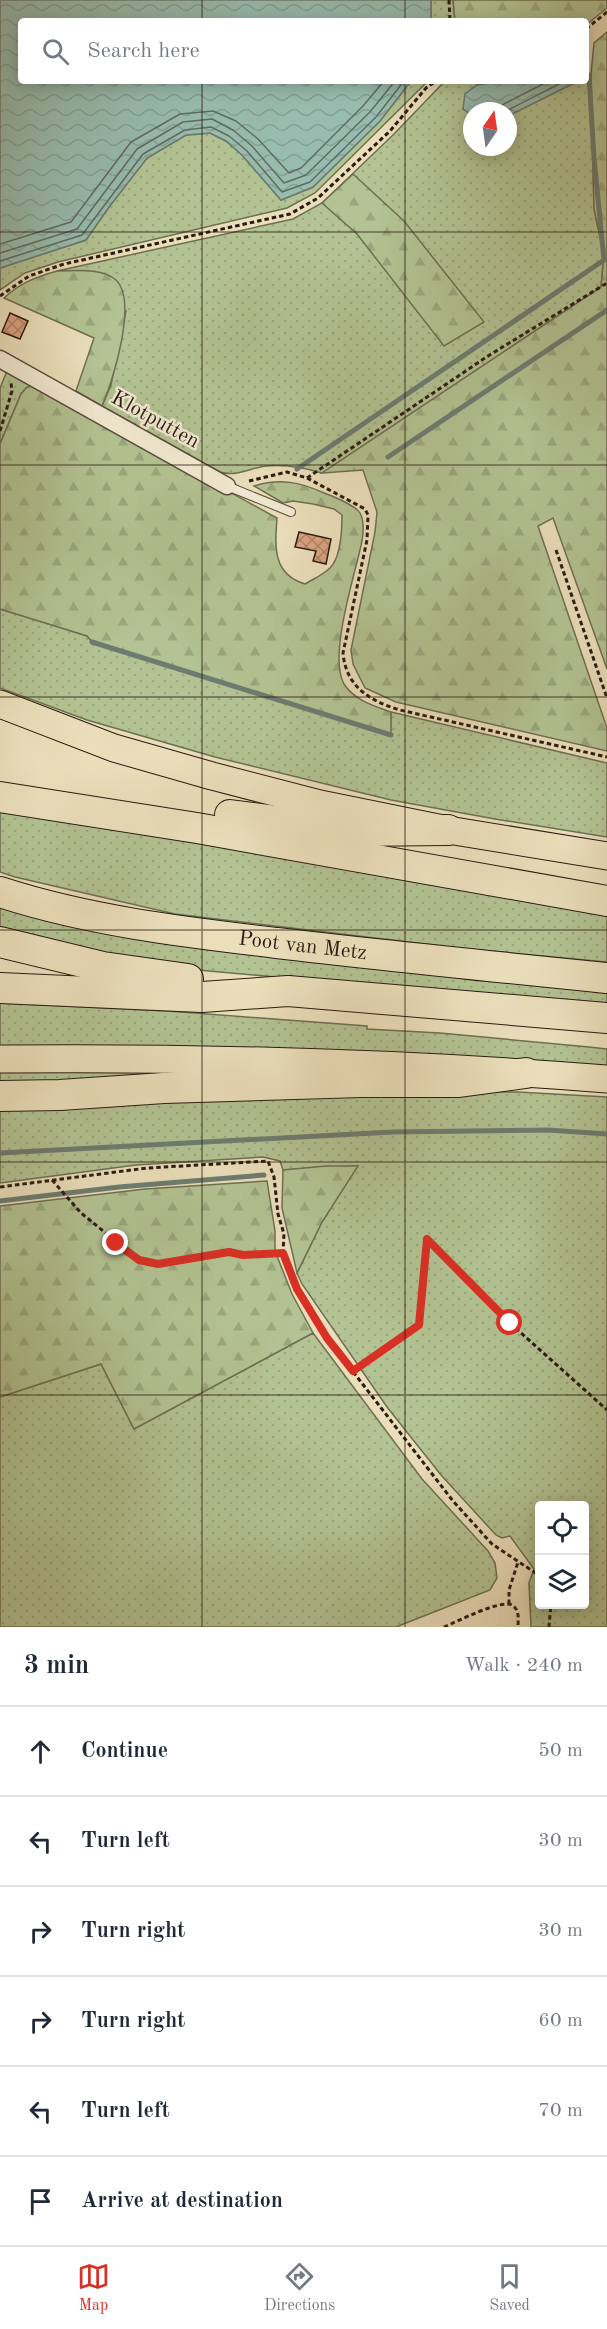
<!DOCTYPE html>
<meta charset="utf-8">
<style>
:root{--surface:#fff;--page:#f6f6f7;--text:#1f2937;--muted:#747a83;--line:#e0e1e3;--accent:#d93025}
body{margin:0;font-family:"Old Standard TT",serif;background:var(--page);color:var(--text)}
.controls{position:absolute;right:18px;bottom:18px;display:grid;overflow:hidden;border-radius:6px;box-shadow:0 3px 15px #0003}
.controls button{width:54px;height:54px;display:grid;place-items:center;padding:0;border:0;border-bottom:2px solid var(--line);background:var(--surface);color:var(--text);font:30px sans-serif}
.compass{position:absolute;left:463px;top:102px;width:54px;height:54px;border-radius:50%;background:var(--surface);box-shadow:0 3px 15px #0003;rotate:13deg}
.stop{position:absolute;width:18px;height:18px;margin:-14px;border:4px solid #d93025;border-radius:50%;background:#fff}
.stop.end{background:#d93025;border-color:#fff;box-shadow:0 2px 6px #0008}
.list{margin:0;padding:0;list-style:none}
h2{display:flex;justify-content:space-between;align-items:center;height:78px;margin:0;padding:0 24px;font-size:26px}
h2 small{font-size:20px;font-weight:400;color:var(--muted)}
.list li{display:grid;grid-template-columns:39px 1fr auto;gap:18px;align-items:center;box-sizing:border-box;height:90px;padding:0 24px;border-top:2px solid var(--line)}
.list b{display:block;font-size:22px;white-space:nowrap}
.list em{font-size:20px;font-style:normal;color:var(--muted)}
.icon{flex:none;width:33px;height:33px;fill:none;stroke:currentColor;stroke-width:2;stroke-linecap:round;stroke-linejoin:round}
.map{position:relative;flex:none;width:607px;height:1627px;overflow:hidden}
.search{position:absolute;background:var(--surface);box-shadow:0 3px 15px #0003;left:18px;right:18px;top:18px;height:66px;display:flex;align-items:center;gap:15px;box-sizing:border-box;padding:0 21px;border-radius:6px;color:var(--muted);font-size:22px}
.sheet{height:618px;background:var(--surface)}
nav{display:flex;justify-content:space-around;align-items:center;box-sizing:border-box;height:84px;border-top:2px solid var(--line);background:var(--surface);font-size:16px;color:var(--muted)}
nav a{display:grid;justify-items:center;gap:3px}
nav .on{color:var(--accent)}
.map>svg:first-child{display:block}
</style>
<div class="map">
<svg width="607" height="1627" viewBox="0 0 607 1627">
<defs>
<pattern id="grass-dots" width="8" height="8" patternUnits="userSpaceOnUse" patternTransform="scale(1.5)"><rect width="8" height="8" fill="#b3c393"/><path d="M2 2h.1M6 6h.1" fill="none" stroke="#9aa77e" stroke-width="1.8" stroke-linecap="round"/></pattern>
<pattern id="forest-firs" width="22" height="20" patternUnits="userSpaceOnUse" patternTransform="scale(1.5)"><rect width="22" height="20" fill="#b3c393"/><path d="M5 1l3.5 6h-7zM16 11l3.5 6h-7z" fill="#9aa77e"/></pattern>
<pattern id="water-waves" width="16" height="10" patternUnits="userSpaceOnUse" patternTransform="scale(1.5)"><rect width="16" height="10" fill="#98bdb0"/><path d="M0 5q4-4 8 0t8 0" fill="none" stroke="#83a296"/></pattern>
<pattern id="building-cross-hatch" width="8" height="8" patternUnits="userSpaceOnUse" patternTransform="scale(1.5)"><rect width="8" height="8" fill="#dba27f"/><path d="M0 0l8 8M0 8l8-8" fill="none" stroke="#b28367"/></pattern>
</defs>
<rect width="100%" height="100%" fill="#ebdfbb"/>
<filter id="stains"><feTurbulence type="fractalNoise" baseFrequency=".00333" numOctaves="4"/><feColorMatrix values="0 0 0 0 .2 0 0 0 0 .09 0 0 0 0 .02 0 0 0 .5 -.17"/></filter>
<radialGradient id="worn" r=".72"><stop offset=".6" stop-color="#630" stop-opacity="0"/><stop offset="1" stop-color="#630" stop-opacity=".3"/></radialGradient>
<path fill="url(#grass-dots)" stroke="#6e6f52" stroke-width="1.5" fill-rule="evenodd" d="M 431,0 L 453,0 L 455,21 L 431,21 Z
M 591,74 L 594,209 L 604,255 L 601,287 L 322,473 C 303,467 285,464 266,466 C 250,468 236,477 220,472 L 102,406 L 111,385 L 126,311 L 82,272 L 57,271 L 293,219 L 322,203 L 394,134 L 445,81 L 486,81 L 486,83 L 477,85 L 463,109 L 472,115 L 472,147 L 508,147 L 508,116 L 578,81 L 586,81 L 586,76 Z
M 411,81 L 428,81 L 315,193 L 287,208 L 58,262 L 25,273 L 0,290 L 0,268 L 86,240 L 109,207 L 147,158 L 186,135 L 210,133 L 226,141 L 242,155 L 281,200 L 313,187 L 380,121 Z
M 7,371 L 34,385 L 21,394 L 0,444 L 0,388 Z
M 0,609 L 88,636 L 93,642 L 390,734 L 391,712 L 607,763 L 607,837 L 495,819 L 391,800 L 215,757 L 87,720 L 0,688 Z
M 0,809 L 607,912 L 607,962 L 459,948 L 175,914 L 15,877 L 0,872 Z
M 0,907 L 280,958 L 607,993 L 607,1007 L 165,967 L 0,932 Z
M 0,1003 L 168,1011 L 367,1026 L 367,1029 L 440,1033 L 589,1047 L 607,1049 L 607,1068 L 0,1049 Z
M 286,1070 L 0,1092 L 0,1072 Z
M 375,1091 L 518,1092 L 607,1097 L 607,1627 L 531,1627 L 529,1583 L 534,1569 L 510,1536 L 502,1538 L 496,1535 L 441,1475 L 387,1407 L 302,1284 L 297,1273 L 322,1222 L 357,1166 L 283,1170 L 280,1161 L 263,1157 L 136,1165 L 0,1183 L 0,1104 ZM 540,1506 L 584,1506 L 584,1604 L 540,1604 Z
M 313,1333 L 422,1479 L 488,1551 L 495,1563 L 497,1578 L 490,1590 L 396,1627 L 0,1627 L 0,1397 L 101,1364 L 134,1429 Z"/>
<path fill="url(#forest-firs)" stroke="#6e6f52" stroke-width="1.5" d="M 453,0 L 607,0 L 607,8 L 586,25 L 586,21 L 455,21 Z
M 607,32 L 607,669 L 553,518 L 538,526 L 607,728 L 607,751 L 396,702 L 365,688 L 353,664 L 351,650 L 375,532 L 377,512 L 363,470 L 322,473 L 601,287 L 604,255 L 594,209 L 591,74 L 594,43 Z
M 353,174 L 404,221 L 484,322 L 444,346 L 357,234 L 322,203 Z
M 57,271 C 74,271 102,267 116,280 C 138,301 113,381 102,406 L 76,391 L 94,338 L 4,298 C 20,283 36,277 57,271 Z
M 34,385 L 277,518 C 275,546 272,574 305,584 C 313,579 323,575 330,568 C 341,557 342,531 342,515 L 334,509 L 313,504 L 293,501 L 283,503 L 254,486 C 280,478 300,482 324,493 C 333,496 356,506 360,513 C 366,524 362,543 359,554 C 352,584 329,658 344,684 C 354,700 374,706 391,712 L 391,735 L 92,642 L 87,636 L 0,609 L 0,444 L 21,394 L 26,388 Z
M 326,1166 L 358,1166 L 322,1222 L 297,1273 L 282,1208 L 283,1170 Z
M 267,1181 L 275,1231 L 275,1251 L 292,1294 L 313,1333 L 134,1429 L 101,1364 L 0,1397 L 0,1206 L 145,1189 Z"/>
<path fill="url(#water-waves)" stroke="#6c7c70" stroke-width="1.5" d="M 0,0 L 431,0 L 431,21 L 21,21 L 21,81 L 411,81 L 380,121 L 313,187 L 281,200 L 242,155 L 226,141 L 210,133 L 186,135 L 147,158 L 109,207 L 86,240 L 0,268 Z
M 502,81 L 578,81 L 508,116 L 508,111 L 472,111 L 472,115 L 463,109 L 465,94 L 477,85 Z"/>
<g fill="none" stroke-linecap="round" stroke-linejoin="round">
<path stroke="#606c60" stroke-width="1.5" d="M 496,111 L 502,105 L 549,81
M 506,111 L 565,81
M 0,244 L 71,222 L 131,142 L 180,114 L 213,111 L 236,121 L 258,139 L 289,173 L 301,168 L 363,106 L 384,81
M 0,253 L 77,229 L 137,149 L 183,122 L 212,119 L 233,130 L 252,146 L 284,183 L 306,175 L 370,112 L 395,81
M 0,261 L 82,235 L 143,154 L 185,130 L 211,127 L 229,136 L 247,151 L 282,192 L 310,182 L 376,117 L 404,81"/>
<path stroke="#6c7c70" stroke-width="5" d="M 388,457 L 607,310
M 297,469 L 604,260 L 594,158 L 589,75
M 92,642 L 391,735
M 0,1153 L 393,1132 L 548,1130 L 607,1134
M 0,1201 L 119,1187 L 264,1175"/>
</g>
<path fill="url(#building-cross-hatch)" stroke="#291b11" stroke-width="1.5" d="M 10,313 L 28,321 L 20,339 L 2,332 Z
M 299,532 L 331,539 L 326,564 L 313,561 L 316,551 L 295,547 Z"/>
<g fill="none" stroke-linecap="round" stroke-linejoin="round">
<g stroke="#5a4c3c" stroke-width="10">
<path id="service" d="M 227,486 L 291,512"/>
</g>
<g stroke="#5a4c3c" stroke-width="19">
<path id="minor" d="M 0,359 L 227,486"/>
</g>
<g stroke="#291b11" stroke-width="29">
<path id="trunk" d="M 0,704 L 114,748 L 212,776 L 320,804 L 448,830 L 607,856
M 0,1059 C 203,1057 405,1063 607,1079"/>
</g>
<g stroke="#291b11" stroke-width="32">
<g id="motorway">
<path d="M 0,797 L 197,828 L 607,901"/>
<path d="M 230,815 L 352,831 L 448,830"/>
<path id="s1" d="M 0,892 C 89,921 184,932 277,943 C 387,956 497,967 607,978"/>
<path d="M 0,942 L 103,967 L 188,979"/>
<path d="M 0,988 L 202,997 L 288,991 L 607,1018"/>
<path d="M 0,1096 L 60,1095 L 164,1088 L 361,1082 L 459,1082 L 526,1073"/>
</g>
</g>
<path stroke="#291b11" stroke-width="3" stroke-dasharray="4.5 3" stroke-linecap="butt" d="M 449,0 L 450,21
M 586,29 L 607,12
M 0,296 L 29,276 L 64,264 L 290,214 L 318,198 L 390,131 L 426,88 L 436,81
M 0,431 L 12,391 L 11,383
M 307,478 L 488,356 L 607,283
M 249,481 L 287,472 L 307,478 L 365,509 L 368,515 L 367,540 L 343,653 C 346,687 370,701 400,710 L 607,757
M 556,550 L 607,698
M 52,1180 L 81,1213 L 139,1260 L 158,1264 L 229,1252 L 243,1255 L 283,1253
M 0,1187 L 147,1168 L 268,1161 L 274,1177 L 278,1214 L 284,1234 L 283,1253 L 297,1289 L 327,1338 L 453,1501 L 492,1544 L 540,1576
M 353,1371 L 419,1325 L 427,1239 L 510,1323 L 607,1410
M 509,1604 L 509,1590 L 518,1562
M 444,1627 C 456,1622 501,1599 512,1605 C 520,1610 518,1619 518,1627
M 549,1627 L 551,1604"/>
<use href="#service" stroke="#f2ead3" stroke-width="8"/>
<use href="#minor" stroke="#f2ead3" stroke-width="16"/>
<use href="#trunk" stroke="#ebdfbb" stroke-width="27"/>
<use href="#motorway" stroke="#ebdfbb" stroke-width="30"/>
</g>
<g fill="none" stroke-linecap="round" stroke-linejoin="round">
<path stroke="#d93025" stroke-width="8" d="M 116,1243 L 139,1260 L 158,1264 L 229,1252 L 243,1255 L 283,1253 L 297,1289 L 327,1338 L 353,1371 L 419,1325 L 427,1239 L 510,1323"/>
</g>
<path fill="none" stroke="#291b11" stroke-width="1.5" stroke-opacity="0.55" d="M 202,0 L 202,21M 405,0 L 405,21M 202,81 L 202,1627M 405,81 L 405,1627M 0,232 L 607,232M 0,465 L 607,465M 0,697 L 607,697M 0,930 L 607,930M 0,1162 L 607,1162M 0,1395 L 607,1395"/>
<g text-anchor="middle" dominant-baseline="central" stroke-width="5" stroke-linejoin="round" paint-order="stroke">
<g font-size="21" fill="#291b11" stroke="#f2ead3">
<text transform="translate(155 420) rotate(29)">Klotputten</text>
<text stroke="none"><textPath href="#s1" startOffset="308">Poot van Metz</textPath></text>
</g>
</g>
<rect width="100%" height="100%" filter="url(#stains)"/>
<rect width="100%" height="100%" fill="url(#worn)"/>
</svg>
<div class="controls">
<button><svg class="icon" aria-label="locate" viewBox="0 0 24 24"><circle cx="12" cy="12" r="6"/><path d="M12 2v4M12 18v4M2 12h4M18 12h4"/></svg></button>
<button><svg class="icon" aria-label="layers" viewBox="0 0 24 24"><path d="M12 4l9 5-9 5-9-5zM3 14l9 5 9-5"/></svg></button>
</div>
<svg class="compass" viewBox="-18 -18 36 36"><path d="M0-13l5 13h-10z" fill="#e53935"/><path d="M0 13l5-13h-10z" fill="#747a83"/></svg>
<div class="stop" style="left:510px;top:1323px"></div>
<div class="stop end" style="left:116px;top:1243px"></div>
<div class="search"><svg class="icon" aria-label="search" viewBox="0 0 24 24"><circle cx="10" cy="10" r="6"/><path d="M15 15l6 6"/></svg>Search here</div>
</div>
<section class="sheet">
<h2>3 min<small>Walk · 240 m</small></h2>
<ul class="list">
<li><svg class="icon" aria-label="ahead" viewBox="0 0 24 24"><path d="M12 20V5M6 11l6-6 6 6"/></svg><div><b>Continue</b></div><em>50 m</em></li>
<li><svg class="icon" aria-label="left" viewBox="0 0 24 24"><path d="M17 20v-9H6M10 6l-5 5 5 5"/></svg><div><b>Turn left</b></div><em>30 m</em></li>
<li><svg class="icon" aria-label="right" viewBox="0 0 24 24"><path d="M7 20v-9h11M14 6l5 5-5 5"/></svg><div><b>Turn right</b></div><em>30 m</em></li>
<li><svg class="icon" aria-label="right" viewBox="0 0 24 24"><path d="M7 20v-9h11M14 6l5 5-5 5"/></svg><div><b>Turn right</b></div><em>60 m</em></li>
<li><svg class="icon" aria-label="left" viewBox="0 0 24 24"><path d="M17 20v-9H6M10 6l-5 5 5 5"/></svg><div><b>Turn left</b></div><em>70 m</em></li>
<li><svg class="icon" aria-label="arrive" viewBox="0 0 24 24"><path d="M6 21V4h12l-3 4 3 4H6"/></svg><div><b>Arrive at destination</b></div></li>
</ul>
</section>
<nav>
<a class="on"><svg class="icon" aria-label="map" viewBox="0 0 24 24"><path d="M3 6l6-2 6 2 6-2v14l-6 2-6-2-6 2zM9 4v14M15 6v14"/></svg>Map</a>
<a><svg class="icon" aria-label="directions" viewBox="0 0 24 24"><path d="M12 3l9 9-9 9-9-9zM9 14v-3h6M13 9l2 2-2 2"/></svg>Directions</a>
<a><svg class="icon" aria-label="saved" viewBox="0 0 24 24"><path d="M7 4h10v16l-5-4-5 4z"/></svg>Saved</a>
</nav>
